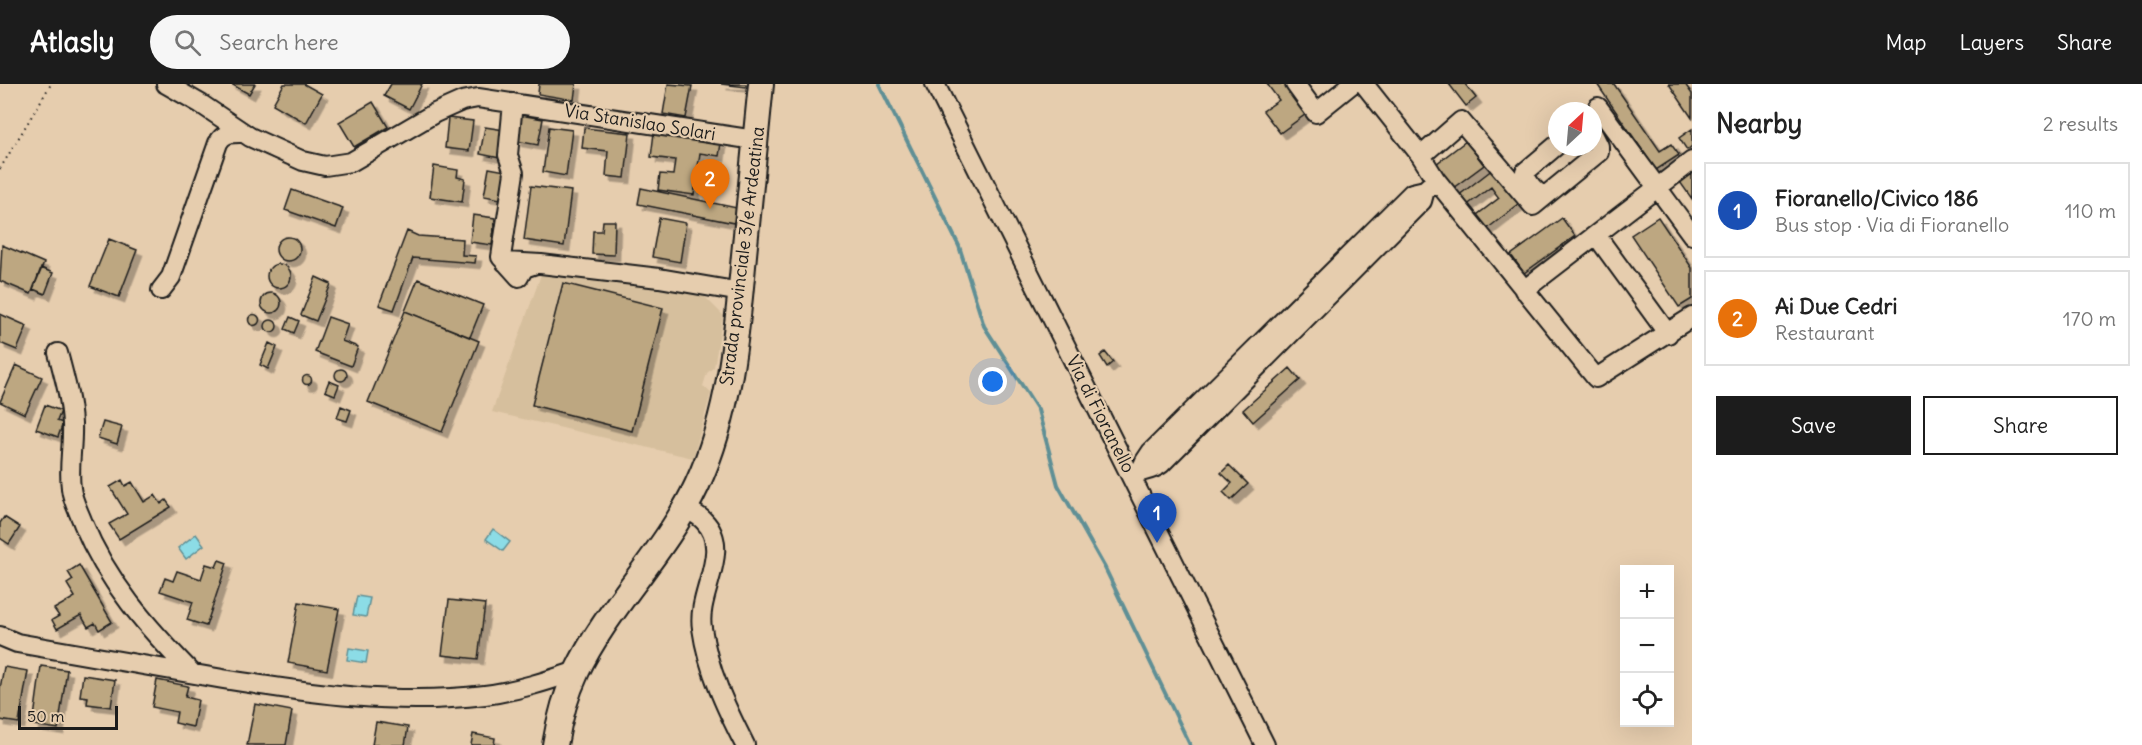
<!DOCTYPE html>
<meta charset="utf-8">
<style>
:root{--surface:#fff;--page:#f6f6f6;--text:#222;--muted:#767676;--line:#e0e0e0;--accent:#1c1c1c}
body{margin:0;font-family:Delius,sans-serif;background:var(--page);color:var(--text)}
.controls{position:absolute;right:18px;bottom:18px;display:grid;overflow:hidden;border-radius:0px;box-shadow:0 6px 24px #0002}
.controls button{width:54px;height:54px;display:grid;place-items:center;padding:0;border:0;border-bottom:2px solid var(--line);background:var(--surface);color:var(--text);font:30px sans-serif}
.compass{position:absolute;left:1548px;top:18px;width:54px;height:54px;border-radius:50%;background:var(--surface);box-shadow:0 6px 24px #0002;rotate:26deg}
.scale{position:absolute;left:18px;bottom:15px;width:100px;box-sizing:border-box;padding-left:6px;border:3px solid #1c1c1c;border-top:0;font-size:16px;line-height:21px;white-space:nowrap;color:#1c1c1c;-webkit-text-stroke:4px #e6cdae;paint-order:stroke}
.you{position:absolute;left:993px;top:298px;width:21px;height:21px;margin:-15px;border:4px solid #fff;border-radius:50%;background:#1a73e8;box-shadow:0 0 0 9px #1a73e833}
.badge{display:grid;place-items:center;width:39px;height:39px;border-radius:50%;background:var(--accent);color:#fff;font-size:20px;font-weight:700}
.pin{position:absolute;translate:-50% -50px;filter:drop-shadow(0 2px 3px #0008)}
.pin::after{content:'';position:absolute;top:32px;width:21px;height:18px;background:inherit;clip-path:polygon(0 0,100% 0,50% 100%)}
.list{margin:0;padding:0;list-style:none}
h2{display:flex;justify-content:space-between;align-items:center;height:78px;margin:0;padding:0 24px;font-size:26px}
h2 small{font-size:20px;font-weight:400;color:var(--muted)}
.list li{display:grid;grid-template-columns:39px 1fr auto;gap:18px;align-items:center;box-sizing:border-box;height:96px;margin:0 12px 12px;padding:0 12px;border:2px solid var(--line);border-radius:0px}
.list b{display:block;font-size:22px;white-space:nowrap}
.list p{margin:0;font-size:20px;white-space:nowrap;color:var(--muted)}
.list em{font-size:20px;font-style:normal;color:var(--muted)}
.actions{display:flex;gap:12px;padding:18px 24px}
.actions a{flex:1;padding:14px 0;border:2px solid var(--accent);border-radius:0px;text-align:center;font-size:21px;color:var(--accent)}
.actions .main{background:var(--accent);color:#fff}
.icon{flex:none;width:33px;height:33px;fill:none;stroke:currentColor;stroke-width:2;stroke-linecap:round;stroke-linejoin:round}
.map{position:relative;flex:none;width:1692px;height:661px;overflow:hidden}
header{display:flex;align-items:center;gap:36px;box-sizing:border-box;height:84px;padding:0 30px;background:var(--accent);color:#fff}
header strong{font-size:28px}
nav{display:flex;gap:33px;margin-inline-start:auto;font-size:21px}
.search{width:420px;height:54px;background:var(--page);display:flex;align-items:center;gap:15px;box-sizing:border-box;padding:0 21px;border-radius:33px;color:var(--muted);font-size:22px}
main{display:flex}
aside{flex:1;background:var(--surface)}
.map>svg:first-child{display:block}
</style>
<header>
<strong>Atlasly</strong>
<div class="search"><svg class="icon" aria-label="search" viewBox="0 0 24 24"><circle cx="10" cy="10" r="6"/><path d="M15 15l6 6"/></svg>Search here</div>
<nav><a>Map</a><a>Layers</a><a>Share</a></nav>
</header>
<main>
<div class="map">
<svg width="1692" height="661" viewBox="0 0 1692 661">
<defs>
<filter id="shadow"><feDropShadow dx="5.5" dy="5.5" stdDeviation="0" flood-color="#0004"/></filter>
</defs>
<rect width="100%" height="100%" fill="#e6cdae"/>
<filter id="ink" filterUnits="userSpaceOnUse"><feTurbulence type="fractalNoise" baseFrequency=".0167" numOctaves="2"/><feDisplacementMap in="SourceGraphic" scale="12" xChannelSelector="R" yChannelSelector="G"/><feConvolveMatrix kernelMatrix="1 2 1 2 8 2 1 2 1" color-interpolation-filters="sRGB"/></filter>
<g filter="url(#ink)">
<path fill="#d6bf9d" d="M 542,188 L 703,211 L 723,231 L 714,283 L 707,289 L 703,302 L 711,309 L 693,374 L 492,328 Z"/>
<path fill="#8cdce6" stroke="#5f8f95" stroke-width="1.5" d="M 493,445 L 510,458 L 503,467 L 486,455 Z
M 196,450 L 204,461 L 186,475 L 178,464 Z
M 357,512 L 370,514 L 366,533 L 353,531 Z
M 349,564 L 368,567 L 366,579 L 347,576 Z"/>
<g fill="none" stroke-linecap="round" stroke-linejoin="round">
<path stroke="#5f8f95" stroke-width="4" d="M 879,0 L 959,162 L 984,242 L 1038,326 L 1058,401 L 1105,484 L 1190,661"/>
</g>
<path fill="#bda781" stroke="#1c1c1c" stroke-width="1.5" filter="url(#shadow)" d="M 231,0 L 255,0 L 249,10 Z
M 284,0 L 304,0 L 322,10 L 306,39 L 273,20 Z
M 391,0 L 422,0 L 409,25 L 384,12 Z
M 539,0 L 576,0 L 574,16 L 538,10 Z
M 668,0 L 692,2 L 686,34 L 663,30 Z
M 721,0 L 746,0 L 746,3 Z
M 1267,0 L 1285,0 L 1306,30 L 1280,49 L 1263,27 L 1279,16 Z
M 1449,0 L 1465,0 L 1476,14 L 1466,22 Z
M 1597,0 L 1614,0 L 1660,67 L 1671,60 L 1679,71 L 1656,86 Z
M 1669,0 L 1685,0 L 1692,10 L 1692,34 Z
M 373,18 L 388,43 L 354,63 L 339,38 Z
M 520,31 L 543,35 L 538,61 L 516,57 Z
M 448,34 L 473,37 L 469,67 L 445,64 Z
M 485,43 L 504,46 L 500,74 L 480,70 Z
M 549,43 L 572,46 L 566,92 L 543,88 Z
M 584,44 L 630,49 L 625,94 L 606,92 L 608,67 L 582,64 Z
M 1692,45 L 1692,62 L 1687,66 L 1679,54 Z
M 654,49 L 721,59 L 719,72 L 700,69 L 694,111 L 658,106 L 660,90 L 673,91 L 675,76 L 651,73 Z
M 1466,57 L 1484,81 L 1453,104 L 1436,80 Z
M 434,82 L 458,86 L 457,93 L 465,95 L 462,118 L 430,113 Z
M 489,84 L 511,88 L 506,116 L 484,112 Z
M 1493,85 L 1520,119 L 1483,148 L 1473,134 L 1499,114 L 1491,103 L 1466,122 L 1458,112 Z
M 1692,90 L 1692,115 L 1680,98 Z
M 531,102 L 571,107 L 564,162 L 524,156 Z
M 641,104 L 737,124 L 734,139 L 638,120 Z
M 292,106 L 343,124 L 336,144 L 285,126 Z
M 473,131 L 495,134 L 492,161 L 470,158 Z
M 1658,133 L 1692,184 L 1692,215 L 1679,223 L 1631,151 Z
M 659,134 L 686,139 L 680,178 L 652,173 Z
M 1562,134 L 1575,152 L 1524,189 L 1511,171 Z
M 603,137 L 615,137 L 614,171 L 592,170 L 593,147 L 602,147 Z
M 407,147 L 418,152 L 463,155 L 462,171 L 476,172 L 475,179 L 413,174 L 394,226 L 379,221 Z
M276 165a12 12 0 1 1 24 0a12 12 0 1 1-24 0Z
M 109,155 L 137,166 L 119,213 L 90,202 Z
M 2,161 L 44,179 L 31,210 L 0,197 Z
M267 192a12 12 0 1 1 24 0a12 12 0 1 1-24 0Z
M 41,184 L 53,189 L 45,210 L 33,205 Z
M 316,193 L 331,200 L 316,237 L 301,231 Z
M 418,195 L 483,221 L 470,253 L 405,227 Z
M 563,199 L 663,224 L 632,347 L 532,321 Z
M261 219a10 10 0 1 1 20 0a10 10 0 1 1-20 0Z
M 405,227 L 479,257 L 442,348 L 368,318 Z
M 0,230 L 27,242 L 17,266 L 0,259 Z
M248.5 236a5.5 5.5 0 1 1 11 0a5.5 5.5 0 1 1-11 0Z
M 290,233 L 299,237 L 294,249 L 285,245 Z
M 328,233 L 348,240 L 342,257 L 358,263 L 351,282 L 315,268 Z
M265 242a6 6 0 1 1 12 0a6 6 0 1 1-12 0Z
M 269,259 L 277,263 L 268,285 L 260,281 Z
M 1105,268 L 1113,278 L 1107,283 L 1100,272 Z
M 16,281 L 42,293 L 25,330 L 0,318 Z
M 1290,284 L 1300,296 L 1253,338 L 1243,326 Z
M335 291a6 6 0 1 1 12 0a6 6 0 1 1-12 0Z
M302.5 296a4.5 4.5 0 1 1 9 0a4.5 4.5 0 1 1-9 0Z
M 329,297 L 339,301 L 335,311 L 325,307 Z
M 45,321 L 61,327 L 57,337 L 63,339 L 58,353 L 36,345 Z
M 341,322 L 351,326 L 347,337 L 337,334 Z
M 103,338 L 122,343 L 117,360 L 98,354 Z
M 1229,381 L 1248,400 L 1231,416 L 1223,408 L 1232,399 L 1221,389 Z
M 122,396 L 125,402 L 132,398 L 144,418 L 155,411 L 161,420 L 166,416 L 171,423 L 119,455 L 109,440 L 127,430 L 110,403 Z
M 4,433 L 20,443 L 9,460 L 0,454 L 0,439 Z
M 219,476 L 227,479 L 206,542 L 187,536 L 193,518 L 160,507 L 165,494 L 173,497 L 177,487 L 201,495 L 206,480 L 216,483 Z
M 79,481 L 112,538 L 99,546 L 95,539 L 88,543 L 81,531 L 57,545 L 52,536 L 59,532 L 54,525 L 75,513 L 67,500 L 73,496 L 68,488 Z
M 449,516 L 485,520 L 478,575 L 442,571 Z
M 299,518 L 339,525 L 327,586 L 288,579 Z
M 41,582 L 67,586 L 58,645 L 33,641 Z
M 4,583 L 28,587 L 19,639 L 0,636 L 0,604 Z
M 83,591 L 115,596 L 111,623 L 87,620 L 88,613 L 80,612 Z
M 157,596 L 188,602 L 185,613 L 198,616 L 193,643 L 175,639 L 177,628 L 152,623 Z
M 255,620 L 292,627 L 286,661 L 247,661 Z
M 376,638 L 408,643 L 405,661 L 372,661 Z
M 473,650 L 495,654 L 494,661 L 471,661 Z"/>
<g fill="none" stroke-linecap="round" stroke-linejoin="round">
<g stroke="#1c1c1c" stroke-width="22">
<path id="minor" d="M 166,0 L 201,20 L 250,53 L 303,77 L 325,82 L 351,78 L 435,29 L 462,17 L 478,14 L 755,56
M 935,0 L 1265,661
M 1295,0 L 1316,29 L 1352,0
M 513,19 L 508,71 L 514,89 L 501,173 L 519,193 L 524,184 L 536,180
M 1598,23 L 1692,151
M 1421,72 L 1461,37 L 1533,122 L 1599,68 L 1599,62 L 1593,50
M 1436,96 L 1596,294 L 1692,233
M 1543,112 C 1533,105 1527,99 1525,88 L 1557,61
M 1596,151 L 1668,250
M 505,178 L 541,180 L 659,194 L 741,208
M 161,206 L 171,193 L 218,59 C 224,48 232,49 243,49
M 1524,206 L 1692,77
M 58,269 C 64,292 71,316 72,340 C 73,362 68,383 71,404 C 72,416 79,428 83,439 C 107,498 148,544 192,589
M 1141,386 L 1145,377 L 1151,368 L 1412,109 L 1425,106 L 1436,96 L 1421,72 L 1364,0
M 1133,391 C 1142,386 1152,387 1161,380 L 1422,117 L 1425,106
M 685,424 C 691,428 699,431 704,437 C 733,466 696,510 702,544 C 708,586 726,624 745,661
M 0,552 L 17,559 C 86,571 154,583 223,595 C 310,609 397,622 485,611 C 516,607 547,597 577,587"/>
</g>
<g stroke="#1c1c1c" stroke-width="28">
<path id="major" d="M 555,661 C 559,636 566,610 577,587 C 608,522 666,468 697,401 C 730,330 737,249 744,171 C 750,114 755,57 761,0"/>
</g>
<path stroke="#1c1c1c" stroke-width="2" stroke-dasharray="1.5 4.5" stroke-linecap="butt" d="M 0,85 L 51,0"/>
<use href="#minor" stroke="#e6cdae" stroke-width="18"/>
<use href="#major" stroke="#e6cdae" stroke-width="24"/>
</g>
</g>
<g text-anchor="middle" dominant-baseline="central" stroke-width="4.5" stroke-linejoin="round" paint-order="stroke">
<g font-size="18" fill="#1c1c1c" stroke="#e6cdae">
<text transform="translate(640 38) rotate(9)">Via Stanislao Solari</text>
<text transform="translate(742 172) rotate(-83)">Strada provinciale 3/e Ardeatina</text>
<text transform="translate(1101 330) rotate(63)">Via di Fioranello</text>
</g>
</g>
</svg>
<div class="controls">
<button>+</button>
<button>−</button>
<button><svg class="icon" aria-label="locate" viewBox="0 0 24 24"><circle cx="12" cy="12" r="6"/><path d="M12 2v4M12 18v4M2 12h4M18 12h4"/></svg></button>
</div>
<svg class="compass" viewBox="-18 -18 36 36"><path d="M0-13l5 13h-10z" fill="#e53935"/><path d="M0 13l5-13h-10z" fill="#767676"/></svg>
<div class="scale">50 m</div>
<div class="you"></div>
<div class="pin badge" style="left:1157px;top:459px;background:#1a4fb4">1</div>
<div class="pin badge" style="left:710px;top:125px;background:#e8710a">2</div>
</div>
<aside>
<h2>Nearby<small>2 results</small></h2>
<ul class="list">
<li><span class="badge" style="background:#1a4fb4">1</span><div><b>Fioranello/Civico 186</b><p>Bus stop · Via di Fioranello</p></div><em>110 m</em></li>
<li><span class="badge" style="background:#e8710a">2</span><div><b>Ai Due Cedri</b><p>Restaurant</p></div><em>170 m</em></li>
</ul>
<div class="actions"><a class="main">Save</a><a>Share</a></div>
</aside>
</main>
